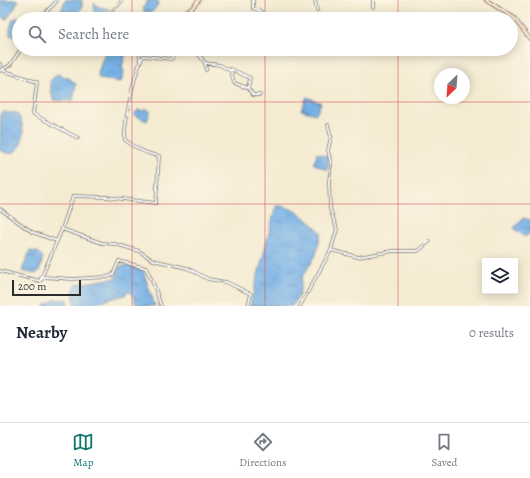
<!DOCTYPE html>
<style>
:root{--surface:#fff;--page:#f6f6f7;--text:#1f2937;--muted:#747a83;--line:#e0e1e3;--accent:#0f766e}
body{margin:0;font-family:Alegreya,serif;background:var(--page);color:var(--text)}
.controls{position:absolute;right:12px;bottom:12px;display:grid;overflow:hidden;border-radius:0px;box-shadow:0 2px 10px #0003}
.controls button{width:36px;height:36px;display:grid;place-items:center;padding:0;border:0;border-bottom:1px solid var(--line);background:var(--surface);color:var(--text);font:20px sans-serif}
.compass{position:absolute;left:434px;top:68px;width:36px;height:36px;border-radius:50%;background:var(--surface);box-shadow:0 2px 10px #0003;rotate:205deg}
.scale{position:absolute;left:12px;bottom:10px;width:69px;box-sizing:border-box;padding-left:4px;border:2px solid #2b2b2b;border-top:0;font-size:11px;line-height:14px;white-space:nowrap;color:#2b2b2b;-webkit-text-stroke:3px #fcf5e5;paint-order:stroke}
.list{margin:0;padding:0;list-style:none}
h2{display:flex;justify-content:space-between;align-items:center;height:52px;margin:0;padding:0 16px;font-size:17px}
h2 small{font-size:13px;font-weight:400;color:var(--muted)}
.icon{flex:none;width:22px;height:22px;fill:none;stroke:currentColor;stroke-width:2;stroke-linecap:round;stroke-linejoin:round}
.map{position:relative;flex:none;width:530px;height:306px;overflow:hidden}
.search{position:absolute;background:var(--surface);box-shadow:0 2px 10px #0003;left:12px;right:12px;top:12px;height:44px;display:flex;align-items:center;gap:10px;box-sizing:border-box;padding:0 14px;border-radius:22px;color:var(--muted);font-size:15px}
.sheet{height:116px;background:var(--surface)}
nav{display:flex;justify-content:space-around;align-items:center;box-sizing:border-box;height:56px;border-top:1px solid var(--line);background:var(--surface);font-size:11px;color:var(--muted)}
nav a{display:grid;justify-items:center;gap:2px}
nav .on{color:var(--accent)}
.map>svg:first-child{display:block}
</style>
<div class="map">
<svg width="530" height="306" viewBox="0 0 530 306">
<defs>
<pattern id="water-ripples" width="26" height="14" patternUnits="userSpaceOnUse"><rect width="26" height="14" fill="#75b0e6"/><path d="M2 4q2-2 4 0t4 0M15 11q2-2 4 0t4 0" fill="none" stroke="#608fbb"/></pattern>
</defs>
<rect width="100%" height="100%" fill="#fcf5e5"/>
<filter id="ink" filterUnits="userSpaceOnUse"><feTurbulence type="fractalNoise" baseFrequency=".025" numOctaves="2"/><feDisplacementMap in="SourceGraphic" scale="8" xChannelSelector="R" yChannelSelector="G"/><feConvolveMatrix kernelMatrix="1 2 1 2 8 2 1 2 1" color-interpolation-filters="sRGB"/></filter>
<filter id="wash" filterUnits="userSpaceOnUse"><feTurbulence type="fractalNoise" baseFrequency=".012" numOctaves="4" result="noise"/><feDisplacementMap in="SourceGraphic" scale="16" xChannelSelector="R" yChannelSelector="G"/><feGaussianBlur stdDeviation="0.9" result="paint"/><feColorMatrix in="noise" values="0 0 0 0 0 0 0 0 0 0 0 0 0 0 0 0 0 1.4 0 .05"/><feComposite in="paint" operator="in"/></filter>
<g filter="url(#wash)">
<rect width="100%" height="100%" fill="#f4ebd1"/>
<path fill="url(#water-ripples)" stroke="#506e88" d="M 0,0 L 18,0 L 15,8 L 6,20 L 0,15 Z
M 65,0 L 82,0 L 82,8 L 72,18 L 63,18 L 60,15 Z
M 148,0 L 157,0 L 159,3 L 153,11 L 147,15 L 144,12 L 143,8 Z
M 94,3 L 99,7 L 109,9 L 109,11 L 95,15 Z
M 17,18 L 22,19 L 19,19 L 19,39 L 10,35 L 10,29 L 13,19 Z
M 106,49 L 127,49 L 122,67 L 124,72 L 121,82 L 99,79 L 98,73 Z
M 57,74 L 69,78 L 76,84 L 73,101 L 53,100 L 50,81 Z
M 307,97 L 321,103 L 316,114 L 301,110 Z
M 146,109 L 150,111 L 147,121 L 134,115 L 138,110 L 143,111 Z
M 1,112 L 17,113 C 19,117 22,121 22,125 C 26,141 17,161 0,150 Z
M 317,153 L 329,157 L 327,170 L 314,164 Z
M 276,206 C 293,205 310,221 321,232 L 316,255 L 302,278 L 299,296 L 292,306 L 250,306 Z
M 523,218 L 530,220 L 530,233 L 525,237 L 514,228 Z
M 30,251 L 38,252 L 43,257 L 40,269 L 36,274 L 22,271 Z
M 120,266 L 130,266 L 143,271 L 155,306 L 137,306 L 132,294 L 128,291 L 125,295 L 92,304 L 92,306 L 75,306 L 73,291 L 77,284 L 116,278 Z
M 68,299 L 68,306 L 44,306 L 54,300 Z"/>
</g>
<g filter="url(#ink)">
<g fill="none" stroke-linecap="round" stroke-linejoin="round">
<g stroke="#716e65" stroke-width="3.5">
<path id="street" d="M 253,0 L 253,8 L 262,12 L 263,17 L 279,15
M 315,0 L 317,10
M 373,7 L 373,0
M 45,19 L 47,11 L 58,0
M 108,19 C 110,11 118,7 122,0
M 190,19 L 192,8
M 139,49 L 140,61
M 195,49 L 205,63 L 220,65 L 231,71 L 234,83 L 248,88 L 253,95 L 260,95
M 205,63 L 206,70
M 0,64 L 2,70
M 231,69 L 250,78 L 248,88
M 2,70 L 37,82 L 33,114 L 78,138
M 0,71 L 10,65 L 21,49
M 0,209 L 32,232 L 57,241
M 62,229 L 102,243 L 115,244 L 139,251 L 153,260 L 187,268 L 208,279 L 226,282 L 251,294 L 248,306
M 331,250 L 358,257 L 393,251 L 418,251 L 430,241
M 0,271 L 40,281
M 41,280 L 44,277 L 72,279 L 107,277 L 113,275 L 119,261 L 146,268 L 154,285 L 161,306
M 40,281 L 62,229 L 73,196 L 106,197 L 156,203 L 159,156 C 146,154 135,148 125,140 C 124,120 134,76 142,58 L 144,56 L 171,59 L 173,57 L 175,49
M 300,306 L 331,250 L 337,229 L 330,209 L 329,181 L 331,165 L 328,150 L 331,137 L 328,125"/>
</g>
<g stroke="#716e65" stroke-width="4.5">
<path id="secondary" d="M 486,0 L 514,18 L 530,39
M 168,19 L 192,8 L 199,0"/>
</g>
<use href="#street" stroke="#fff" stroke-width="2"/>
<use href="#secondary" stroke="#fde4d0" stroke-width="3"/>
</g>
</g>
<path fill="none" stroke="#d1495b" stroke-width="1" stroke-opacity="0.55" d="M 132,0 L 132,19M 265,0 L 265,19M 398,0 L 398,19M 132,49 L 132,306M 265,49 L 265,306M 398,49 L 398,306M 0,102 L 530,102M 0,204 L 530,204"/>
</svg>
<div class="controls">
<button><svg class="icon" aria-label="layers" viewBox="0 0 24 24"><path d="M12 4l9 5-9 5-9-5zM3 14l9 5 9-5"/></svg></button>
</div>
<svg class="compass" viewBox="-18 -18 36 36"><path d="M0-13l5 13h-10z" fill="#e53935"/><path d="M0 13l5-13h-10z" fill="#747a83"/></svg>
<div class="scale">200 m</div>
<div class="search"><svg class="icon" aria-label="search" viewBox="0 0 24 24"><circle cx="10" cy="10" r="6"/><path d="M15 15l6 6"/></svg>Search here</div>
</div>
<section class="sheet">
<h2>Nearby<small>0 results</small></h2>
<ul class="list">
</ul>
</section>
<nav>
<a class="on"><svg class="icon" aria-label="map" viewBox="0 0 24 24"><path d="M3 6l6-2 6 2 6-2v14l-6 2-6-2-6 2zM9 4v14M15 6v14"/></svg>Map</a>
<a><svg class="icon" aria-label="directions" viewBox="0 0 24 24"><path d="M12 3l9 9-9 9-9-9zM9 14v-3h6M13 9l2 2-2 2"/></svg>Directions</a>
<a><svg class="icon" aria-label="saved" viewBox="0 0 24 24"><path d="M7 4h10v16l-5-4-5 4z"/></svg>Saved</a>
</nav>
